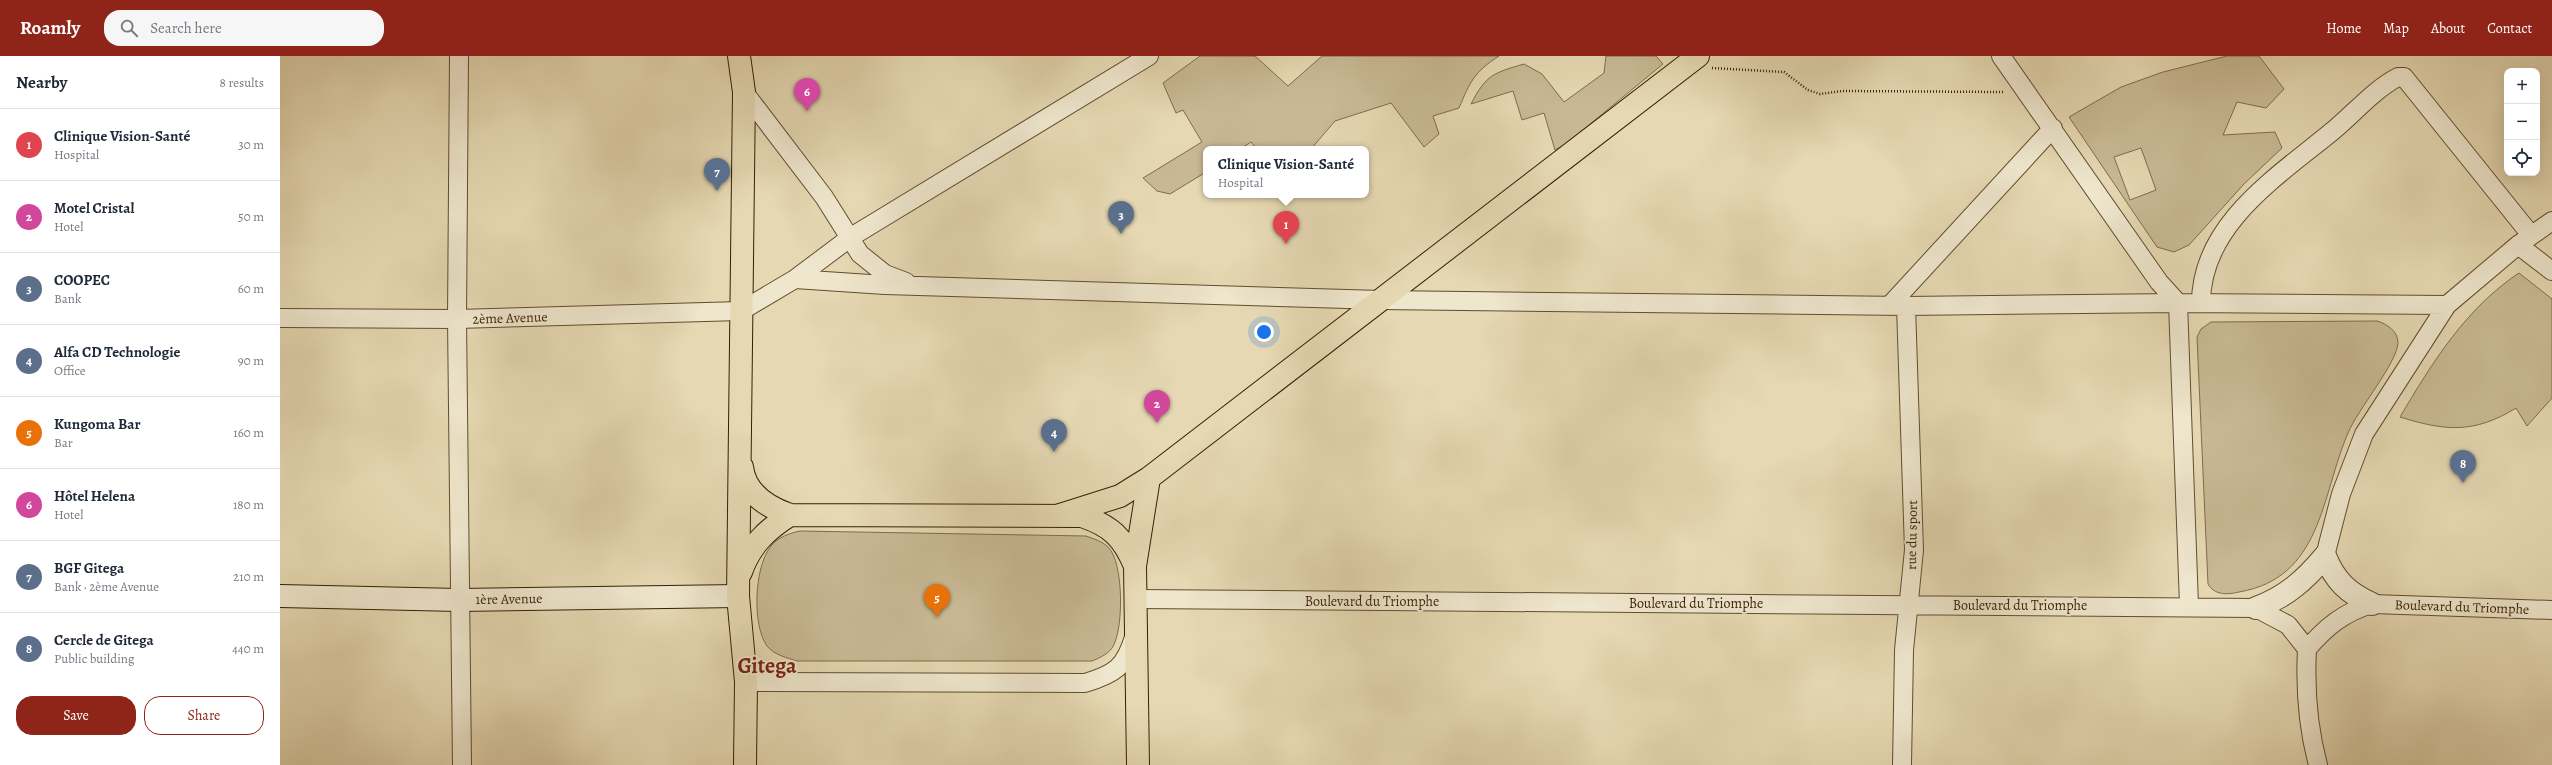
<!DOCTYPE html>
<meta charset="utf-8">
<style>
:root{--surface:#fff;--page:#f6f6f7;--text:#1f2937;--muted:#747a83;--line:#e0e1e3;--accent:#8f2418}
body{margin:0;font-family:Alegreya,serif;background:var(--page);color:var(--text)}
.controls{position:absolute;right:12px;top:12px;display:grid;overflow:hidden;border-radius:8px;box-shadow:0 4px 16px #0002}
.controls button{width:36px;height:36px;display:grid;place-items:center;padding:0;border:0;border-bottom:1px solid var(--line);background:var(--surface);color:var(--text);font:20px sans-serif}
.you{position:absolute;left:984px;top:276px;width:14px;height:14px;margin:-10px;border:3px solid #fff;border-radius:50%;background:#1a73e8;box-shadow:0 0 0 6px #1a73e833}
.badge{display:grid;place-items:center;width:26px;height:26px;border-radius:50%;background:var(--accent);color:#fff;font-size:13px;font-weight:700}
.pin{position:absolute;translate:-50% -33px;filter:drop-shadow(0 1px 2px #0008)}
.pin::after{content:'';position:absolute;top:21px;width:14px;height:12px;background:inherit;clip-path:polygon(0 0,100% 0,50% 100%)}
.popup{position:absolute;left:923px;top:90px;width:166px;height:52px;box-sizing:border-box;display:grid;place-content:center;border-radius:8px;background:var(--surface);filter:drop-shadow(0 1px 3px #0005);font-size:13px;white-space:nowrap;color:var(--muted)}
.popup b{font-size:15px;color:var(--text)}
.popup::after{content:'';position:absolute;left:50%;top:100%;margin-left:-8px;border:8px solid transparent;border-top-color:var(--surface)}
.list{margin:0;padding:0;list-style:none}
h2{display:flex;justify-content:space-between;align-items:center;height:52px;margin:0;padding:0 16px;font-size:17px}
h2 small{font-size:13px;font-weight:400;color:var(--muted)}
.list li{display:grid;grid-template-columns:26px 1fr auto;gap:12px;align-items:center;box-sizing:border-box;height:72px;padding:0 16px;border-top:1px solid var(--line)}
.list b{display:block;font-size:15px;white-space:nowrap}
.list p{margin:0;font-size:13px;white-space:nowrap;color:var(--muted)}
.list em{font-size:13px;font-style:normal;color:var(--muted)}
.actions{display:flex;gap:8px;padding:12px 16px}
.actions a{flex:1;padding:9px 0;border:1px solid var(--accent);border-radius:16px;text-align:center;font-size:14px;color:var(--accent)}
.actions .main{background:var(--accent);color:#fff}
.icon{flex:none;width:22px;height:22px;fill:none;stroke:currentColor;stroke-width:2;stroke-linecap:round;stroke-linejoin:round}
.map{position:relative;flex:none;width:2272px;height:709px;overflow:hidden}
header{display:flex;align-items:center;gap:24px;box-sizing:border-box;height:56px;padding:0 20px;background:var(--accent);color:#fff}
header strong{font-size:19px}
nav{display:flex;gap:22px;margin-inline-start:auto;font-size:14px}
.search{width:280px;height:36px;background:var(--page);display:flex;align-items:center;gap:10px;box-sizing:border-box;padding:0 14px;border-radius:16px;color:var(--muted);font-size:15px}
main{display:flex}
aside{flex:1;background:var(--surface)}
.map>svg:first-child{display:block}
</style>
<header>
<strong>Roamly</strong>
<div class="search"><svg class="icon" aria-label="search" viewBox="0 0 24 24"><circle cx="10" cy="10" r="6"/><path d="M15 15l6 6"/></svg>Search here</div>
<nav><a>Home</a><a>Map</a><a>About</a><a>Contact</a></nav>
</header>
<main>
<aside>
<h2>Nearby<small>8 results</small></h2>
<ul class="list">
<li><span class="badge" style="background:#e0444e">1</span><div><b>Clinique Vision-Santé</b><p>Hospital</p></div><em>30 m</em></li>
<li><span class="badge" style="background:#d1479c">2</span><div><b>Motel Cristal</b><p>Hotel</p></div><em>50 m</em></li>
<li><span class="badge" style="background:#5c6f8a">3</span><div><b>COOPEC</b><p>Bank</p></div><em>60 m</em></li>
<li><span class="badge" style="background:#5c6f8a">4</span><div><b>Alfa CD Technologie</b><p>Office</p></div><em>90 m</em></li>
<li><span class="badge" style="background:#e8710a">5</span><div><b>Kungoma Bar</b><p>Bar</p></div><em>160 m</em></li>
<li><span class="badge" style="background:#d1479c">6</span><div><b>Hôtel Helena</b><p>Hotel</p></div><em>180 m</em></li>
<li><span class="badge" style="background:#5c6f8a">7</span><div><b>BGF Gitega</b><p>Bank · 2ème Avenue</p></div><em>210 m</em></li>
<li><span class="badge" style="background:#5c6f8a">8</span><div><b>Cercle de Gitega</b><p>Public building</p></div><em>440 m</em></li>
</ul>
<div class="actions"><a class="main">Save</a><a>Share</a></div>
</aside>
<div class="map">
<svg width="2272" height="709" viewBox="0 0 2272 709">
<rect width="100%" height="100%" fill="#e5d8b2"/>
<filter id="stains"><feTurbulence type="fractalNoise" baseFrequency=".005" numOctaves="4"/><feColorMatrix values="0 0 0 0 .2 0 0 0 0 .09 0 0 0 0 .02 0 0 0 .5 -.17"/></filter>
<radialGradient id="worn" r=".72"><stop offset=".6" stop-color="#630" stop-opacity="0"/><stop offset="1" stop-color="#630" stop-opacity=".3"/></radialGradient>
<path fill="#c8b994" stroke="#806c4a" fill-rule="evenodd" d="M 920,0 L 975,0 L 1008,30 L 1042,0 L 1219,0 C 1194,16 1190,26 1179,52 L 1153,60 L 1159,78 L 1144,91 L 1111,47 L 1055,65 L 1031,93 L 977,93 L 971,86 L 960,93 L 926,93 L 926,116 L 890,138 L 877,135 L 863,122 L 922,86 L 903,54 L 896,57 L 883,27 Z
M 1326,0 L 1376,0 L 1383,8 L 1286,88 L 1275,94 L 1264,57 L 1242,64 L 1233,35 L 1191,48 C 1206,19 1213,17 1244,8 L 1262,18 L 1284,46 L 1324,17 Z
M 1947,0 L 1979,0 L 2004,33 L 1986,52 L 1957,46 L 1943,79 L 1995,76 L 2002,92 L 1964,128 L 1909,189 L 1894,196 L 1877,191 L 1789,61 L 1841,31 L 1883,16 ZM 1861,92 L 1876,134 L 1850,144 L 1834,101 Z
M 2239,217 L 2272,243 L 2272,342 L 2247,370 L 2236,352 C 2194,378 2165,375 2120,361 C 2152,307 2186,252 2239,217 Z
M 2097,265 C 2107,268 2118,275 2118,287 C 2117,307 2078,353 2068,377 C 2041,440 2042,522 1959,536 C 1947,539 1934,539 1928,528 L 1917,281 L 1921,273 L 1931,266 Z
M 520,475 L 806,480 C 814,483 822,485 828,491 C 844,506 844,575 832,592 C 827,599 819,602 812,605 L 517,605 C 508,602 494,599 487,590 C 472,569 474,511 491,490 C 498,481 510,477 520,475 Z"/>
<g fill="none" stroke-linecap="round" stroke-linejoin="round">
<g stroke="#634d2d" stroke-width="20">
<path id="minor" d="M 179,0 L 177,263 L 182,709
M 1721,0 L 1879,226 L 1898,247 L 1909,549
M 464,36 L 544,141 L 580,198 L 605,218 L 626,226
M 2238,189 L 2272,215
M 515,223 L 571,181 L 869,0
M 1921,247 C 1921,167 2000,119 2055,73 C 2075,56 2095,33 2118,21 L 2124,21 L 2251,179
M 1610,249 L 1773,72
M 0,262 L 177,263 L 461,255 L 515,223 L 605,229 L 1101,244 L 1626,250 L 1898,247 L 2167,249 L 2238,189 L 2272,165
M 2045,500 L 2061,438 L 2084,378 L 2167,249
M 855,543 L 1976,552 L 2008,569 L 2027,593
M 2027,593 C 2046,571 2064,556 2092,548 L 2272,554
M 2027,593 C 2025,631 2028,672 2038,709
M 466,626 L 805,627 C 835,618 845,611 854,581
M 1622,709 L 1624,594 L 1634,494 L 1626,250"/>
</g>
<g stroke="#634d2d" stroke-width="24">
<path id="tertiary" d="M 1976,552 C 2006,541 2025,524 2045,500 C 2055,525 2068,537 2092,548"/>
</g>
<g stroke="#381f01" stroke-width="24">
<path id="secondary" d="M 0,540 L 179,544 L 458,540"/>
</g>
<g stroke="#381f01" stroke-width="24">
<path id="primary" d="M 459,0 L 464,36 L 458,540 L 466,626 L 465,709
M 462,411 C 465,437 487,451 510,459
M 777,460 L 840,440 L 869,422 L 1418,0
M 461,516 C 470,490 486,474 510,459 L 802,460 C 831,470 843,481 855,510
M 858,709 L 855,510 L 869,422"/>
</g>
<path stroke="#381f01" stroke-width="2.5" stroke-dasharray="1 2" stroke-linecap="butt" d="M 1432,12 L 1504,16 L 1528,34 L 1540,38 L 1562,35 L 1724,36"/>
<use href="#minor" stroke="#eee6cd" stroke-width="18"/>
<use href="#tertiary" stroke="#eee6cd" stroke-width="22"/>
<use href="#secondary" stroke="#eee6cd" stroke-width="22"/>
<use href="#primary" stroke="#e5d8b2" stroke-width="22"/>
</g>
<g text-anchor="middle" dominant-baseline="central" stroke-width="3.5" stroke-linejoin="round" paint-order="stroke">
<g font-size="14" fill="#381f01" stroke="#eee6cd">
<text transform="translate(230 262) rotate(-2)">2ème Avenue</text>
<text transform="translate(1632 479) rotate(-89)">rue du sport</text>
<text transform="translate(229 543) rotate(-1)">1ère Avenue</text>
<text x="1092" y="545">Boulevard du Triomphe</text>
<text x="1416" y="547">Boulevard du Triomphe</text>
<text x="1740" y="549">Boulevard du Triomphe</text>
<text transform="translate(2182 551) rotate(2)">Boulevard du Triomphe</text>
</g>
<g font-size="22" font-weight="bold" fill="#7a1f14" stroke="#eee6cd">
<text x="487" y="610">Gitega</text>
</g>
</g>
<rect width="100%" height="100%" filter="url(#stains)"/>
<rect width="100%" height="100%" fill="url(#worn)"/>
</svg>
<div class="controls">
<button>+</button>
<button>−</button>
<button><svg class="icon" aria-label="locate" viewBox="0 0 24 24"><circle cx="12" cy="12" r="6"/><path d="M12 2v4M12 18v4M2 12h4M18 12h4"/></svg></button>
</div>
<div class="you"></div>
<div class="pin badge" style="left:1006px;top:188px;background:#e0444e">1</div>
<div class="popup"><b>Clinique Vision-Santé</b>Hospital</div>
<div class="pin badge" style="left:877px;top:367px;background:#d1479c">2</div>
<div class="pin badge" style="left:841px;top:178px;background:#5c6f8a">3</div>
<div class="pin badge" style="left:774px;top:396px;background:#5c6f8a">4</div>
<div class="pin badge" style="left:657px;top:561px;background:#e8710a">5</div>
<div class="pin badge" style="left:527px;top:55px;background:#d1479c">6</div>
<div class="pin badge" style="left:437px;top:135px;background:#5c6f8a">7</div>
<div class="pin badge" style="left:2183px;top:427px;background:#5c6f8a">8</div>
</div>
</main>
